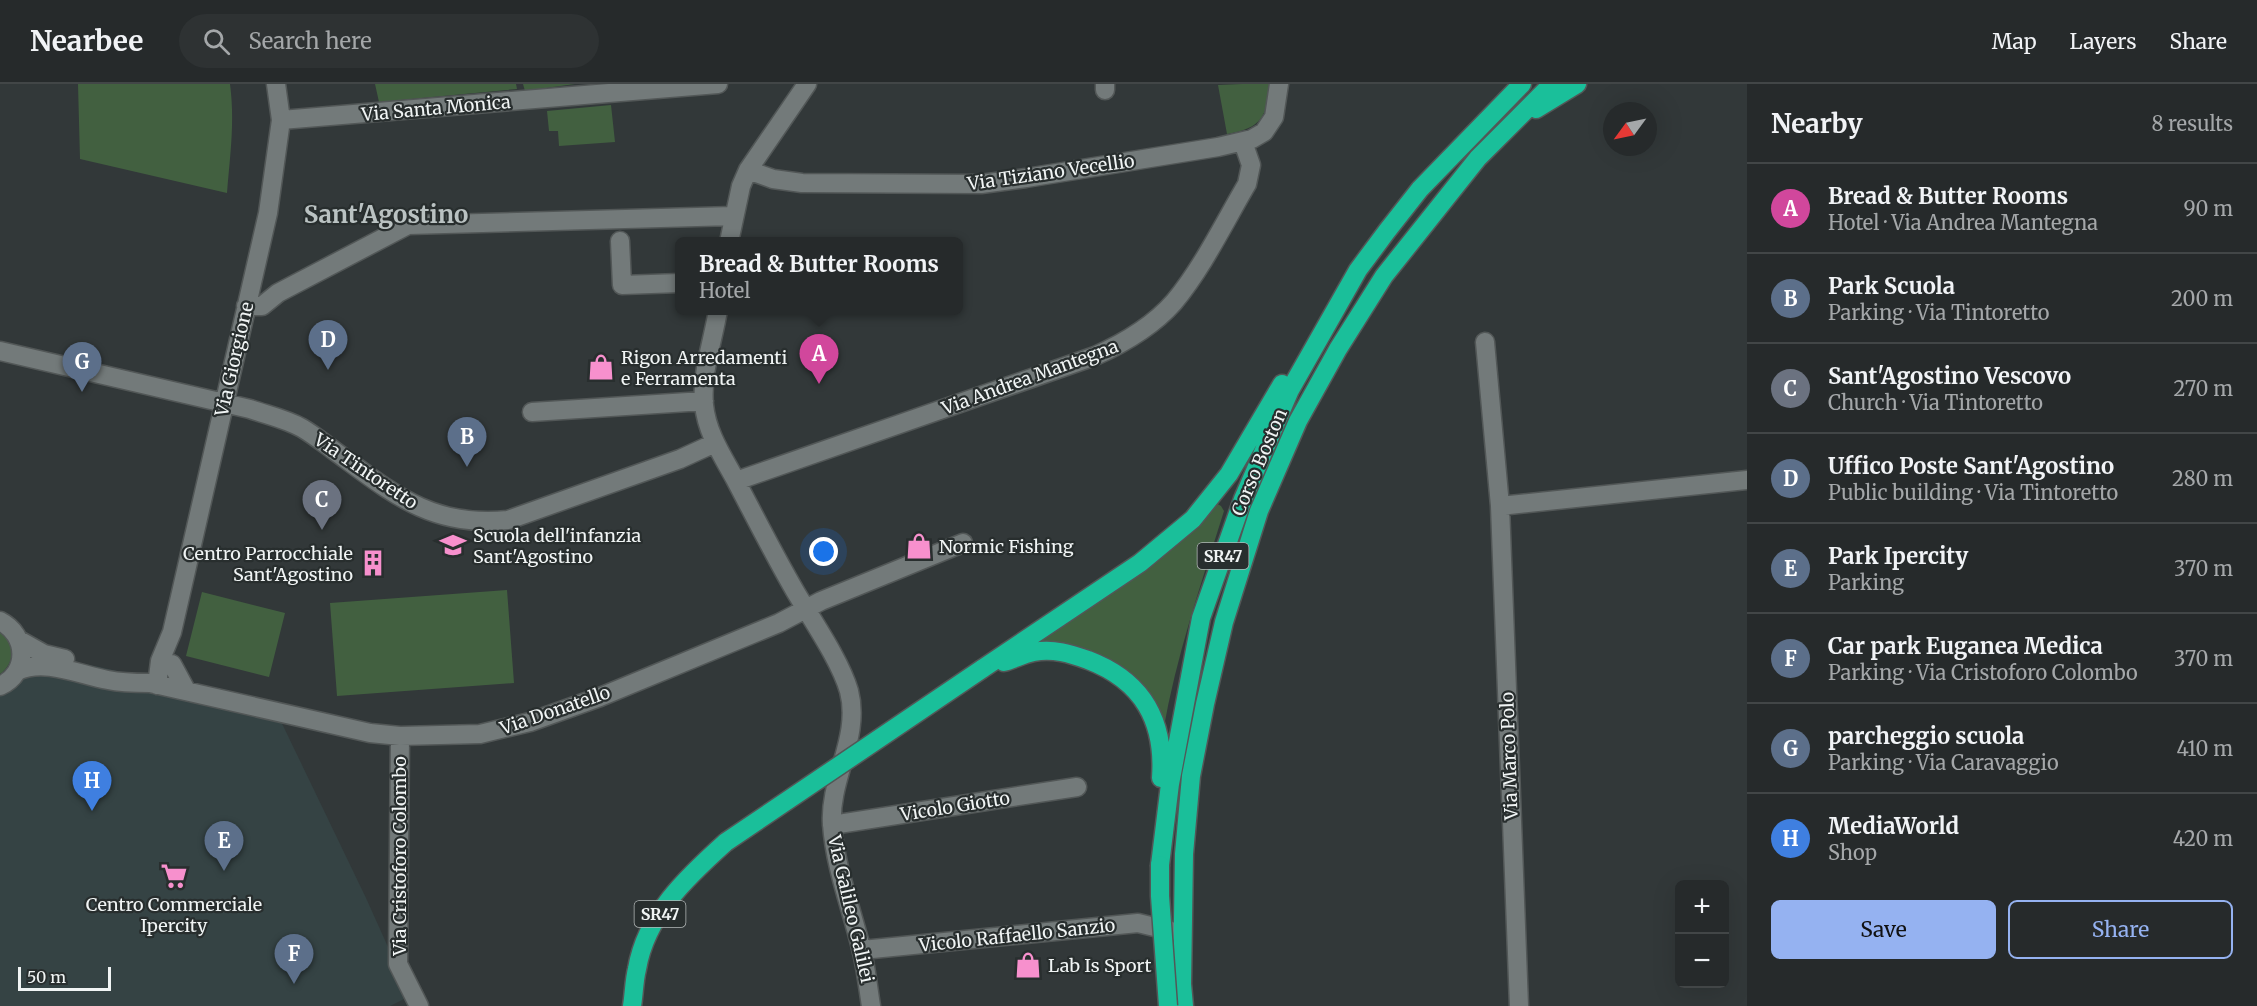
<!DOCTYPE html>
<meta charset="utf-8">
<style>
:root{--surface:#262a2b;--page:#2e3233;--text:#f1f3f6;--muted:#a4a7a9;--line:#424647;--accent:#95b2f1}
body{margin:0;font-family:Merriweather,serif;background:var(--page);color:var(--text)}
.controls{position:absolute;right:18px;bottom:18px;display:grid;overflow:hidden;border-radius:9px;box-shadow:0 6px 24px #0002}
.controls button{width:54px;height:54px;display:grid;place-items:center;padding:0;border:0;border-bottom:2px solid var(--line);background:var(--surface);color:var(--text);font:30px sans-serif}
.compass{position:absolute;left:1603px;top:18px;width:54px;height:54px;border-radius:50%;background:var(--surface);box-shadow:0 6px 24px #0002;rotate:237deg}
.scale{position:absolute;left:18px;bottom:15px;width:93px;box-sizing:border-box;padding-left:6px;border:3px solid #f0f4f4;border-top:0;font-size:16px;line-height:21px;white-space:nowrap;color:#f0f4f4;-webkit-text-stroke:4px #282e2e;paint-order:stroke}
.you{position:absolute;left:824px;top:468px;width:21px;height:21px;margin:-15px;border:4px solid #fff;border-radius:50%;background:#1a73e8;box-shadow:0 0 0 9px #1a73e833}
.badge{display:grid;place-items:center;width:39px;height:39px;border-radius:50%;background:var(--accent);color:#fff;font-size:20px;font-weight:700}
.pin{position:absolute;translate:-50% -50px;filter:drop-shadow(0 2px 3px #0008)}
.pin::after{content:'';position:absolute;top:32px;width:21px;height:18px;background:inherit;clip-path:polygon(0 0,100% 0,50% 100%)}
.popup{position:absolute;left:675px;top:153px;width:288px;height:78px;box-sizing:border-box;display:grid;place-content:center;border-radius:9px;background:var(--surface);filter:drop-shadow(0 2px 4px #0005);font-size:20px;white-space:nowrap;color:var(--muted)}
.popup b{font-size:22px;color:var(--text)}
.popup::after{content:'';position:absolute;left:50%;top:100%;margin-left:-12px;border:12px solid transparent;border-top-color:var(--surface)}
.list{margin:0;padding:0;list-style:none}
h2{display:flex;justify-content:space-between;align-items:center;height:78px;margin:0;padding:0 24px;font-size:26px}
h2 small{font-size:20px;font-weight:400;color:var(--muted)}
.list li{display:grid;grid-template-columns:39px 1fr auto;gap:18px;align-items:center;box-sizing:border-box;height:90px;padding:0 24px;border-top:2px solid var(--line)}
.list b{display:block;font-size:22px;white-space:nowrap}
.list p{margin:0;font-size:20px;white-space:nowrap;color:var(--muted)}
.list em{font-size:20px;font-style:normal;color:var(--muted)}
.actions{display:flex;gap:12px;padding:18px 24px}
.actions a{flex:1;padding:14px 0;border:2px solid var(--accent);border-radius:9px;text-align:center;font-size:21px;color:var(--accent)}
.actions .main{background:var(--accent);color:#111}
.icon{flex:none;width:33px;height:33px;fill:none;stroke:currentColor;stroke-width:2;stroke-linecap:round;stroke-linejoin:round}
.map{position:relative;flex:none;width:1747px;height:922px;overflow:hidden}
header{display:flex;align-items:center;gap:36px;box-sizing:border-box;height:84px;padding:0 30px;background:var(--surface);border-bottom:2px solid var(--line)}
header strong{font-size:28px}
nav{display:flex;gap:33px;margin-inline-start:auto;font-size:21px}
.search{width:420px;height:54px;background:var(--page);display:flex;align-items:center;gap:15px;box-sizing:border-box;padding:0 21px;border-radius:33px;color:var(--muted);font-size:22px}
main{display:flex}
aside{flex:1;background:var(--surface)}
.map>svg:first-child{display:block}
</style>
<header>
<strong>Nearbee</strong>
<div class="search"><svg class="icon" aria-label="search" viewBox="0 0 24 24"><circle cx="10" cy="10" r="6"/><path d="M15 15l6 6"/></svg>Search here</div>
<nav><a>Map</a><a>Layers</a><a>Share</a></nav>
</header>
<main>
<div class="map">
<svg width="1747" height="922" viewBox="0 0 1747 922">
<rect width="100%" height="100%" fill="#323839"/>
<path fill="#354344" d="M 26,568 L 100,583 L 275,625 L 366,814 L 410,912 L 390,922 L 0,922 L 0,600 Z"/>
<path fill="#426040" d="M 78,0 L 230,0 C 235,38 230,71 227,109 L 80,75 Z
M 375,0 L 516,0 L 517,5 L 379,18 Z
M 523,0 L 575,0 L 525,7 Z
M 1242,0 L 1271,0 C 1266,33 1262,44 1227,50 L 1218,1 Z
M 611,21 L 615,58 L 559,62 L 558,47 L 549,47 L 547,27 Z
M 1214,418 L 1221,422 L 1224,427 C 1201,500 1176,573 1163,648 L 1143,608 L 1111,577 L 1065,567 L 985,583 Z
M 507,506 L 514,599 L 337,612 L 330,519 Z
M 202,508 L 285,529 L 269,593 L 186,572 Z
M 0,548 C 16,559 15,579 0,590 Z"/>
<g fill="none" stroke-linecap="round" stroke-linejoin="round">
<g stroke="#525757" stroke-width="21">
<path id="minor" d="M 1105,6 L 1105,0
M 281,36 L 718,0
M 748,86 L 773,95 L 802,99 L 981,100 L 1026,94 L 1218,63 L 1252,55 L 1264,48 L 1274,33 L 1279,0
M 620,157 L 622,201 L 680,199
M 729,158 L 741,102 L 748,86 L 807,0
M 246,222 L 262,222 L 278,209 L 408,141 L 733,132
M 718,226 C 713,257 701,289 704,321 C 707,349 722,371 735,395 C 755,433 774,471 795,507 C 812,536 840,576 849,607 C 861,653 829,695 832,740 C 835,783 851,823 861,864 C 866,883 868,903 871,922
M 1485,258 L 1500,422 L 1519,922
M 0,267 L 250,325 C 267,331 286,335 302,344 C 314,351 325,360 336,368 C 393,410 433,444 508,436 L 680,375 L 715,359
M 532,328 L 704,317
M 736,397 L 1095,272 C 1124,259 1153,242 1174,218 C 1203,183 1224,139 1247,100 L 1251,81 L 1243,58
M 1500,422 L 1747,396
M 0,537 C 28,551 29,589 0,602
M 19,556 L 44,570 L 65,575
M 172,580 L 186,606
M 17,587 C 45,574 80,591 108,596 C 122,599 136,599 150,599 L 370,649 L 400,652 L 480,650 L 530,638 L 600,613 L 779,539 L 821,517 L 963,459
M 157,601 L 160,577 L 172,548 L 268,129 L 281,36 L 276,0
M 400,652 L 398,880 L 419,922
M 832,741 L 1077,703
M 862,866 L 1138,839 L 1171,847"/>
</g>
<g stroke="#525757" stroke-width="21">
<path id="highway" d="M 1536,25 L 1577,0
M 1004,578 C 1014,575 1024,570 1034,568 C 1053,564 1071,570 1088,576 C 1143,597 1165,637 1161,694
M 982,585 L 1140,479 L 1193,435 L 1229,390 L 1282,300
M 1160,781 L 1170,700 L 1201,534 L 1243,415 L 1290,306 L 1358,186 L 1387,147 L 1420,105 L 1522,0
M 632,922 C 634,910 634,897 637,885 C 646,831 687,793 726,758
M 1184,922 L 1182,900 L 1184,770 L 1191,692 L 1205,620 L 1224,538 L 1259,427 L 1298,337 L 1338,265 L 1384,192 L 1478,74 L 1552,0"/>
</g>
<use href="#minor" stroke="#737a7a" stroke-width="18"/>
<use href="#highway" stroke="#1abf9a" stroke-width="18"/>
<g stroke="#525757" stroke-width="21" stroke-linecap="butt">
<path id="highway-bridge" d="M 726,758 L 982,585
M 1160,781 L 1160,812 L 1168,922"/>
</g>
<use href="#highway-bridge" stroke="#1abf9a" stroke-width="18"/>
</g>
<defs>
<g id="shop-bare" transform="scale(2.07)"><path d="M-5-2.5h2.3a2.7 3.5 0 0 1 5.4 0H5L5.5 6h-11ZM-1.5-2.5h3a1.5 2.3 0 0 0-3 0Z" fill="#f790cd" stroke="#282e2e" stroke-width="2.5" paint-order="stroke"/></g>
<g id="school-bare" transform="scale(2.07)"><path d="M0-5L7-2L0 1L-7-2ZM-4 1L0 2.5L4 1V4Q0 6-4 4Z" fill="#f790cd" stroke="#282e2e" stroke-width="2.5" paint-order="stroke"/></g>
<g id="building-bare" transform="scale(2.07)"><path d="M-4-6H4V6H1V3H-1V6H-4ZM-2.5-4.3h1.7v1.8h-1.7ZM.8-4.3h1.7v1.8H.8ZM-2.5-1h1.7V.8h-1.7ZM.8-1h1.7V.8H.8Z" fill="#f790cd" stroke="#282e2e" stroke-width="2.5" paint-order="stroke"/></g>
<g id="supermarket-bare" transform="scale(2.07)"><path d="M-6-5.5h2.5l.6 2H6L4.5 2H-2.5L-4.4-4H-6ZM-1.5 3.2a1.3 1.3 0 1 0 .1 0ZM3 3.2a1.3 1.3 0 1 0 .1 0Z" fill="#f790cd" stroke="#282e2e" stroke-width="2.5" paint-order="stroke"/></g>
</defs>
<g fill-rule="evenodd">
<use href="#shop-bare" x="601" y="283"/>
<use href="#school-bare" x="453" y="461"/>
<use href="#shop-bare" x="919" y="462"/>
<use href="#building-bare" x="373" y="479"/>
<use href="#supermarket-bare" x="174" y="792"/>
<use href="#shop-bare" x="1028" y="881"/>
</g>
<g text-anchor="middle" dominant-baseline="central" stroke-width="4.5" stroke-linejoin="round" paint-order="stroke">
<g fill="#282e2e" stroke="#b4b9b9" stroke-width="1.5">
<rect x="1197.5" y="459" width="51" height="26" rx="4.5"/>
<rect x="634.5" y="817" width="51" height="26" rx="4.5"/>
</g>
<g font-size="16" font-weight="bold" fill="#f0f4f4">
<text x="1223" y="472">SR47</text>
<text x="660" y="830">SR47</text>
</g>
<g font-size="18" fill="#f0f4f4" stroke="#282e2e">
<text transform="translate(436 24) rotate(-5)">Via Santa Monica</text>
<text transform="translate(1051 88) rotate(-8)">Via Tiziano Vecellio</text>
<text transform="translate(234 275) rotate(-77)">Via Giorgione</text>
<text transform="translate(1030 293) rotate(-20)">Via Andrea Mantegna</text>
<text transform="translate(1259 378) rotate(-67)">Corso Boston</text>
<text transform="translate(366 387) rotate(34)">Via Tintoretto</text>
<text transform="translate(555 626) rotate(-19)">Via Donatello</text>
<text transform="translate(1509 672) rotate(-92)">Via Marco Polo</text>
<text transform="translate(955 722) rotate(-9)">Vicolo Giotto</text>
<text transform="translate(399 772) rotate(-90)">Via Cristoforo Colombo</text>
<text transform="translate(851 825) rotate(77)">Via Galileo Galilei</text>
<text transform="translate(1017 851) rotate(-6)">Vicolo Raffaello Sanzio</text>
</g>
<g font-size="18" fill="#f0f4f4" stroke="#282e2e" text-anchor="start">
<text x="621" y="273">Rigon Arredamenti<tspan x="621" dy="21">e Ferramenta</tspan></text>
<text x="473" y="451">Scuola dell'infanzia<tspan x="473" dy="21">Sant'Agostino</tspan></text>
<text x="939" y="462">Normic Fishing</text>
<text x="353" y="469" text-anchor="end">Centro Parrocchiale<tspan x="353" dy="21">Sant'Agostino</tspan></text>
<text x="174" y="820" text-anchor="middle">Centro Commerciale<tspan x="174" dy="21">Ipercity</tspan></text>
<text x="1048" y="881">Lab Is Sport</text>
</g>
<g font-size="24" font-weight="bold" fill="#bac2c2" stroke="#282e2e">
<text x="386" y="130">Sant'Agostino</text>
</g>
</g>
</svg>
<div class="controls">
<button>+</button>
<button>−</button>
</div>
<svg class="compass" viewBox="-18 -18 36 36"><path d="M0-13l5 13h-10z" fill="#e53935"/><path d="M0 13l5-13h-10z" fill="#a4a7a9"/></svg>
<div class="scale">50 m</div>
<div class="you"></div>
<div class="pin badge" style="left:819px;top:300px;background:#d1479c">A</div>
<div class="popup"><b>Bread &amp; Butter Rooms</b>Hotel</div>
<div class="pin badge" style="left:467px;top:383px;background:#5c6f8a">B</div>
<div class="pin badge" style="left:322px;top:446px;background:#6b7280">C</div>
<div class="pin badge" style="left:328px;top:286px;background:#5c6f8a">D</div>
<div class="pin badge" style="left:224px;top:787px;background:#5c6f8a">E</div>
<div class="pin badge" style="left:294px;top:900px;background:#5c6f8a">F</div>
<div class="pin badge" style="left:82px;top:308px;background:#5c6f8a">G</div>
<div class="pin badge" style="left:92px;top:727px;background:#3f7fe0">H</div>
</div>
<aside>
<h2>Nearby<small>8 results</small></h2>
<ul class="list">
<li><span class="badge" style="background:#d1479c">A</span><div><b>Bread &amp; Butter Rooms</b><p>Hotel · Via Andrea Mantegna</p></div><em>90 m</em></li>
<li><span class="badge" style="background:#5c6f8a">B</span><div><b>Park Scuola</b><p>Parking · Via Tintoretto</p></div><em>200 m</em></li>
<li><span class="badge" style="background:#6b7280">C</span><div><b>Sant'Agostino Vescovo</b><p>Church · Via Tintoretto</p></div><em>270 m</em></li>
<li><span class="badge" style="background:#5c6f8a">D</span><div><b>Uffico Poste Sant'Agostino</b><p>Public building · Via Tintoretto</p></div><em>280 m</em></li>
<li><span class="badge" style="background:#5c6f8a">E</span><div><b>Park Ipercity</b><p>Parking</p></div><em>370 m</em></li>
<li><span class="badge" style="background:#5c6f8a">F</span><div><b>Car park Euganea Medica</b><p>Parking · Via Cristoforo Colombo</p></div><em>370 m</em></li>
<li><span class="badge" style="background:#5c6f8a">G</span><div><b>parcheggio scuola</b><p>Parking · Via Caravaggio</p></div><em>410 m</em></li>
<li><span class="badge" style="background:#3f7fe0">H</span><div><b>MediaWorld</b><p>Shop</p></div><em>420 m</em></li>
</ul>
<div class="actions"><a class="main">Save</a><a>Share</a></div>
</aside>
</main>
